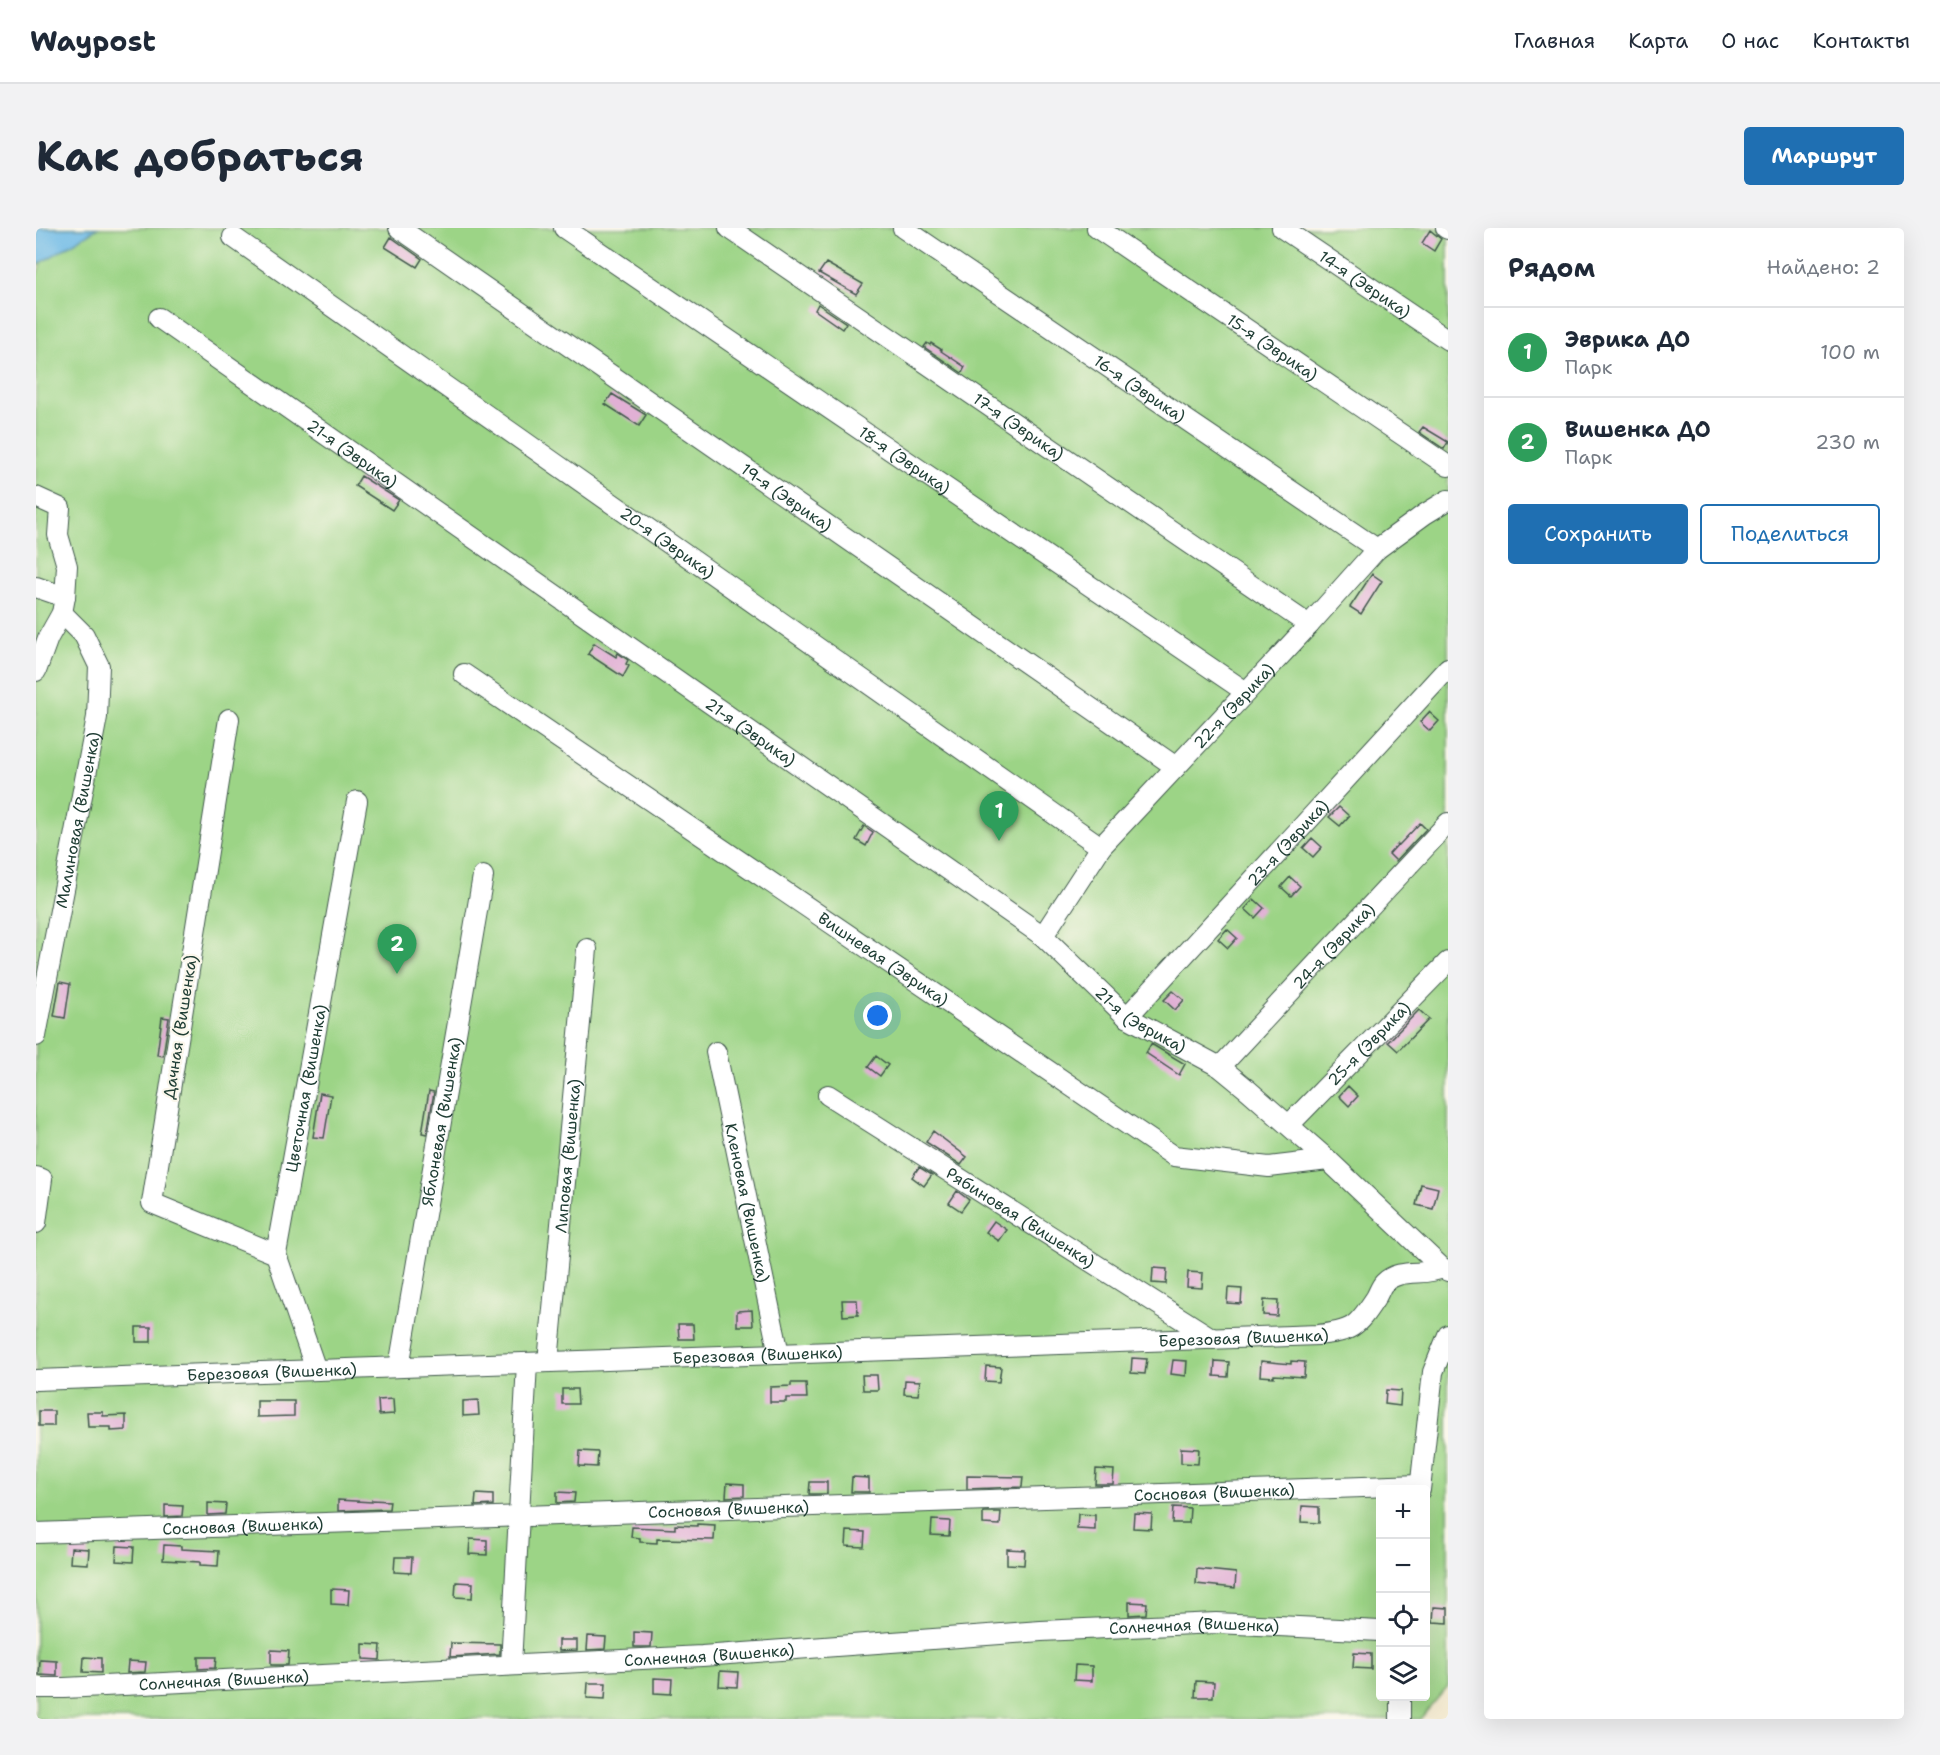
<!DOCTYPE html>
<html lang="ru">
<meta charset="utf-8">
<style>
:root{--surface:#fff;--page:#f2f2f3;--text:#1f2937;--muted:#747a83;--line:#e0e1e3;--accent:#1f6fb2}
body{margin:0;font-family:"Shantell Sans",sans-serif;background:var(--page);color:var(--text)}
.controls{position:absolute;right:18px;bottom:18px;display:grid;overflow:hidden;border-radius:6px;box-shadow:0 6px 24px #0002}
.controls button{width:54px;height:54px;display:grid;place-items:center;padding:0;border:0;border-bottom:2px solid var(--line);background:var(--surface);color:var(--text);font:30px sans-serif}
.you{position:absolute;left:842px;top:788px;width:21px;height:21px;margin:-15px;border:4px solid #fff;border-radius:50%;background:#1a73e8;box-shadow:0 0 0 9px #1a73e833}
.badge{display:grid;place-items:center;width:39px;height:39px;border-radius:50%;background:var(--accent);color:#fff;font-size:20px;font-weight:700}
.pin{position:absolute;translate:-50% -50px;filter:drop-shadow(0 2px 3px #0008)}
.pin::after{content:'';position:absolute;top:32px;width:21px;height:18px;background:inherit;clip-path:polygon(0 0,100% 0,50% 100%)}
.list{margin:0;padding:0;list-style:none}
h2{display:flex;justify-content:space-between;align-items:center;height:78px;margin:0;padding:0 24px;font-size:26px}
h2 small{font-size:20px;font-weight:400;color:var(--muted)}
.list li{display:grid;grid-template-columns:39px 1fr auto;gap:18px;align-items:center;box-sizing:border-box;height:90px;padding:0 24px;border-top:2px solid var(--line)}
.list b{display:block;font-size:22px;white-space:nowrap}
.list p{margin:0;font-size:20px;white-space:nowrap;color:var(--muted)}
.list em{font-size:20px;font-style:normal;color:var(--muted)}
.actions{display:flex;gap:12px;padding:18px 24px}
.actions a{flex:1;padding:14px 0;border:2px solid var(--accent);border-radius:6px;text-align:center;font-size:21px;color:var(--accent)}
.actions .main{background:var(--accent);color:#fff}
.icon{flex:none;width:33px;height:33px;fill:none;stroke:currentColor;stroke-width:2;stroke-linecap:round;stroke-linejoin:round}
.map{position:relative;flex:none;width:1412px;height:1491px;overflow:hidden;border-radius:6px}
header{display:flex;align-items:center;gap:36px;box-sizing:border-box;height:84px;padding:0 30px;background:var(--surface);border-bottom:2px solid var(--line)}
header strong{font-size:28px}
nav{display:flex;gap:33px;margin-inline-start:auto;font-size:21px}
.intro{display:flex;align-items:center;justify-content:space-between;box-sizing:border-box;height:144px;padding:0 36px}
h1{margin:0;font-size:42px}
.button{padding:15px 27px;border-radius:6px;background:var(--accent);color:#fff;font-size:21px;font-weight:700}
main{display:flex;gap:36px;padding:0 36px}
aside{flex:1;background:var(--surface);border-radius:6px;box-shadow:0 6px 24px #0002}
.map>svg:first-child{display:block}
</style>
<header>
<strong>Waypost</strong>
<nav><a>Главная</a><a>Карта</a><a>О нас</a><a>Контакты</a></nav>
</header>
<div class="intro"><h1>Как добраться</h1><a class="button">Маршрут</a></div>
<main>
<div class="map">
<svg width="1412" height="1491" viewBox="0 0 1412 1491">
<rect width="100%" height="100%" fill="#fbf7ec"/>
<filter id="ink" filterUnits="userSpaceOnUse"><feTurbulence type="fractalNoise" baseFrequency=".0167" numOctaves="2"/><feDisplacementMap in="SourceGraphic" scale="12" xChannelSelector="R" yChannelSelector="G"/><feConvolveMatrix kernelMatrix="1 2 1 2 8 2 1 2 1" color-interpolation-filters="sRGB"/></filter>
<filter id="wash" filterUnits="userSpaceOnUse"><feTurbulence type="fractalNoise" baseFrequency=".008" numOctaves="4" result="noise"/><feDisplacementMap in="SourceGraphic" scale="24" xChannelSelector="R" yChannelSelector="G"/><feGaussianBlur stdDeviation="1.35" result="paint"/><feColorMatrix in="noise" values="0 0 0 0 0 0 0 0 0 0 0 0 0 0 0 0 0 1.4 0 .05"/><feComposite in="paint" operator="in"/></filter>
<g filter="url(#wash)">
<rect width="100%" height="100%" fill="#f3e9d0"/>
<path fill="#9cd486" stroke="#5e885d" stroke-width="1.5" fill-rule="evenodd" d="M 0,0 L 1412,0 L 1412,1458 L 1384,1491 L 0,1491 L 0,49 L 5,36 L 0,38 ZM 1344,1262 L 1390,1262 L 1390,1468 L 1344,1468 Z"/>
<path fill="#6cb9e6" stroke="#467b8d" stroke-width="1.5" d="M 0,0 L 62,0 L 0,38 Z"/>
<g id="blocks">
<path fill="#e1b0d5" d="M 1394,2 L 1405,11 L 1398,23 L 1386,15 Z
M 355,9 L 386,31 L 381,39 L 349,19 Z
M 790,35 L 827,56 L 820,66 L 783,45 Z
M 782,76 L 810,95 L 806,101 L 779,82 Z
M 891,115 L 894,117 L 895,115 L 906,122 L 905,123 L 929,139 L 926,145 L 888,119 Z
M 576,166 L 610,187 L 603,198 L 569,176 Z
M 1387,199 L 1412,214 L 1408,221 L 1383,204 Z
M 325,248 L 363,272 L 356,282 L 319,258 Z
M 1336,346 L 1346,353 L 1325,386 L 1314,379 Z
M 558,415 L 580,429 L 582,425 L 592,432 L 590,436 L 593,438 L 587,449 L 552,426 Z
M 1393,484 L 1403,493 L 1394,503 L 1384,494 Z
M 1303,579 L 1313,588 L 1304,598 L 1293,589 Z
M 1384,595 L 1390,601 L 1360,633 L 1353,626 L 1362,616 L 1363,617 Z
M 828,598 L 837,604 L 830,618 L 820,612 Z
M 1276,610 L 1286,619 L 1277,629 L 1267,620 Z
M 1254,649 L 1264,658 L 1255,668 L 1245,659 Z
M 1218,671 L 1228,680 L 1219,690 L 1209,681 Z
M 1191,701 L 1201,710 L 1192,720 L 1182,711 Z
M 24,754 L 34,756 L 29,790 L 18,788 Z
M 1137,763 L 1148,772 L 1139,782 L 1128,772 Z
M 1383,782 L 1393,791 L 1362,823 L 1352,814 Z
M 126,789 L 133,790 L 127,828 L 121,827 Z
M 1115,816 L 1149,836 L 1143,847 L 1110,825 Z
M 840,828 L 852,837 L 844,848 L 832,839 Z
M 1312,858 L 1322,868 L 1313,878 L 1303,868 Z
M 393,863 L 398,864 L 391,906 L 386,905 Z
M 284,865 L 295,867 L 288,910 L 277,909 Z
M 897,903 L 931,929 L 925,937 L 890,914 Z
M 883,939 L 896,947 L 888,958 L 876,949 Z
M 1385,956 L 1402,960 L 1397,981 L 1380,977 Z
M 921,963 L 933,972 L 925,983 L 913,975 Z
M 958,993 L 971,1002 L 963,1013 L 950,1004 Z
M 1117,1040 L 1131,1041 L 1130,1056 L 1116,1055 Z
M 1152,1044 L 1167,1045 L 1166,1060 L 1151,1059 Z
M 1192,1060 L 1206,1061 L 1205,1076 L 1191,1075 Z
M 806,1072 L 821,1072 L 822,1087 L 807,1088 Z
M 1228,1072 L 1242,1073 L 1241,1088 L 1227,1087 Z
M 716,1082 L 717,1098 L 701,1098 L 701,1083 Z
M 642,1096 L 657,1096 L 658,1111 L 643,1111 Z
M 100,1099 L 115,1099 L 115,1114 L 100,1114 Z
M 1096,1130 L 1111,1131 L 1109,1146 L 1095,1145 Z
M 1137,1132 L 1151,1133 L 1150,1148 L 1135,1146 Z
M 1179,1133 L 1193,1134 L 1192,1149 L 1178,1148 Z
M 1225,1133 L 1255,1136 L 1255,1133 L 1269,1134 L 1268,1149 L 1238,1147 L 1238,1149 L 1224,1148 Z
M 950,1138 L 965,1139 L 963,1154 L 949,1153 Z
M 826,1147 L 841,1147 L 842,1162 L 827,1162 Z
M 869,1152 L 884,1153 L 882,1167 L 868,1166 Z
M 755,1155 L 770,1155 L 771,1170 L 750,1170 L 750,1174 L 734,1174 L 734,1159 L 755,1158 Z
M 526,1161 L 541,1161 L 542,1176 L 526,1176 Z
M 1350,1162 L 1365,1163 L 1364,1178 L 1349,1176 Z
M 357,1171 L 358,1186 L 343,1187 L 342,1172 Z
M 442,1172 L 443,1187 L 427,1188 L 427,1173 Z
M 221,1173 L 258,1173 L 258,1188 L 221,1189 Z
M 3,1183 L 18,1183 L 18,1198 L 3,1198 Z
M 51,1184 L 67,1184 L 67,1188 L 90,1187 L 90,1202 L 75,1203 L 75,1199 L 52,1199 Z
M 1145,1220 L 1163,1221 L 1162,1236 L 1145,1235 Z
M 544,1223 L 562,1224 L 561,1239 L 543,1238 Z
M 1060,1241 L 1078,1242 L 1077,1256 L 1059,1256 Z
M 931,1248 L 987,1249 L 986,1259 L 931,1261 Z
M 816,1249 L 833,1250 L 833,1264 L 815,1264 Z
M 774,1254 L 791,1254 L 791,1266 L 773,1266 Z
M 691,1255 L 708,1256 L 708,1268 L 690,1269 Z
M 521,1264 L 539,1265 L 538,1274 L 521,1275 Z
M 440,1266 L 457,1267 L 457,1277 L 439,1278 Z
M 302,1272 L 336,1274 L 336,1272 L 354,1273 L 353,1281 L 302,1283 Z
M 172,1275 L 190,1276 L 189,1286 L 172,1287 Z
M 129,1277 L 147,1278 L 146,1288 L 129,1289 Z
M 1266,1278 L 1283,1279 L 1283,1295 L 1265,1294 Z
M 1137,1279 L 1154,1280 L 1153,1295 L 1136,1295 Z
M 947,1284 L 965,1284 L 964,1297 L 947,1296 Z
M 1098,1285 L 1116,1286 L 1115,1301 L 1097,1300 Z
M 1042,1286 L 1059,1287 L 1059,1302 L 1041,1301 Z
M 896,1292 L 914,1293 L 913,1308 L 895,1307 Z
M 661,1296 L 679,1297 L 678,1312 L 621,1311 L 621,1315 L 604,1314 L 604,1310 L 595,1309 L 596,1299 L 639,1301 L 639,1297 L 661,1298 Z
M 811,1303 L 829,1304 L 828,1319 L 810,1318 Z
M 434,1311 L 451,1312 L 451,1327 L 433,1326 Z
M 128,1317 L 145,1318 L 145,1321 L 183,1323 L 182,1338 L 164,1337 L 164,1334 L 127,1332 Z
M 81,1318 L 98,1319 L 97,1334 L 80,1333 Z
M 35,1320 L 53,1321 L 52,1336 L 34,1335 Z
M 971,1321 L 989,1322 L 988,1337 L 971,1336 Z
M 359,1329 L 376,1329 L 375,1345 L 358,1344 Z
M 1161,1341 L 1200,1345 L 1199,1360 L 1160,1356 Z
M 420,1354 L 437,1355 L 436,1370 L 419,1369 Z
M 295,1361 L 313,1362 L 312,1377 L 295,1376 Z
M 1093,1374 L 1111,1375 L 1110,1386 L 1093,1387 Z
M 1398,1379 L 1412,1380 L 1412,1395 L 1397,1394 Z
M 598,1404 L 616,1405 L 615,1419 L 598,1419 Z
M 552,1408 L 570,1409 L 569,1421 L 551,1422 Z
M 523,1412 L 541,1412 L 541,1422 L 523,1423 Z
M 415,1415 L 464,1416 L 464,1426 L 414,1429 Z
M 327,1416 L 345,1417 L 344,1432 L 327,1431 Z
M 235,1422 L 253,1423 L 252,1437 L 235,1437 Z
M 1318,1425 L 1335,1426 L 1335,1441 L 1317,1440 Z
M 48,1429 L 65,1430 L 65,1445 L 47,1444 Z
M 162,1429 L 180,1429 L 179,1440 L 162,1441 Z
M 4,1432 L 21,1433 L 21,1448 L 3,1447 Z
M 92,1433 L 110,1434 L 109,1444 L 91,1445 Z
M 1039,1437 L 1056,1438 L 1056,1453 L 1038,1452 Z
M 684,1443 L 702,1444 L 701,1459 L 683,1458 Z
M 618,1450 L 636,1451 L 635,1466 L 618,1465 Z
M 1160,1453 L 1178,1454 L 1177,1469 L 1159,1469 Z
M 552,1455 L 570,1455 L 569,1471 L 551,1470 Z"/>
</g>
</g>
<g filter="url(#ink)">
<use href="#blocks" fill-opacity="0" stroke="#3f574b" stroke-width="1.5"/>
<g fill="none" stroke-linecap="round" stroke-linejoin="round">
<g stroke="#3f574b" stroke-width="22">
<g id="minor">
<path id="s1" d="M 363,0 L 1140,539"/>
<path id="s2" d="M 528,0 L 1210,464"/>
<path id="s3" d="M 693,0 L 1273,397"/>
<path id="s4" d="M 867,0 L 1341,321"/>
<path id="s5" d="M 1061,0 L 1412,238"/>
<path id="s6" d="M 1246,0 L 1412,112"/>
<path d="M 1410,0 L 1412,1"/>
<path id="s7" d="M 197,9 L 1065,619"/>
<path id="s8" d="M 123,90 L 1007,708 L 1091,789 L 1184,839 L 1212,862 L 1292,932 L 1406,1040"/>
<path d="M 0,269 L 24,280 L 22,307 L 31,338 L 29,369 L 26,385 L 12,410 L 0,443"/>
<path d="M 0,359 L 29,369"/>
<path id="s9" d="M 428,446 L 1138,928 L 1233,939 L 1292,932"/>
<path d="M 193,491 L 116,975 L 240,1026"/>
<path id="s10" d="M 1007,708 L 1065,619 L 1273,397 L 1341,321 L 1389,286 L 1412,272"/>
<path id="s11" d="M 1091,789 L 1412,440"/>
<path id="s12" d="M 0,808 L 61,489 L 63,438 L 48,407 L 26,385"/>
<path id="s13" d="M 680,824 L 743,1126"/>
<path id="s14" d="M 1184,839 L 1412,595"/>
<path id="s15" d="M 792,867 L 1177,1111"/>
<path id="s16" d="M 1253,897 L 1412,734"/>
<path d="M 0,949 L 6,951 L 0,995"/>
<path id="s17" d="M 512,1134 L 551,721"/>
<path id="s18" d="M 363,1139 L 447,648"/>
<path id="s19" d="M 280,1142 L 240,1026 L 321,573"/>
<path id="s20" d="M 0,1152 L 1282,1107 C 1316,1103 1320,1100 1339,1071 C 1342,1067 1344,1059 1348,1055 C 1364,1039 1388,1049 1406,1040 L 1412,1043"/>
<path d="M 1384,1262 L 1397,1144 L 1412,1107"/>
<path id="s21" d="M 0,1305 L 1384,1257"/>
<path d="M 475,1437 L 491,1135"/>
<path id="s22" d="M 0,1460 L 28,1460 L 666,1428 L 1005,1403 L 1180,1395 L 1344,1403"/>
<path d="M 1364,1491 L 1364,1468"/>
</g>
</g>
<use href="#minor" stroke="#fff" stroke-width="20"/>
</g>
</g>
<g text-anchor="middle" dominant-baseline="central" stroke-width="4.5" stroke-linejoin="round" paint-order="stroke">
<g font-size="16" fill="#1f3d34" stroke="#fbf7ec">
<text stroke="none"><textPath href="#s6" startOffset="100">14-я (Эврика)</textPath></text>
<text stroke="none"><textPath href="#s5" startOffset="212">15-я (Эврика)</textPath></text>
<text stroke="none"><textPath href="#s4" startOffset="286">16-я (Эврика)</textPath></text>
<text stroke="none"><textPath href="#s3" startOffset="351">17-я (Эврика)</textPath></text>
<text stroke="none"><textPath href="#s8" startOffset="236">21-я (Эврика)</textPath></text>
<text stroke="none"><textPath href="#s2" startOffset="412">18-я (Эврика)</textPath></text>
<text stroke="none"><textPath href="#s1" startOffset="472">19-я (Эврика)</textPath></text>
<text stroke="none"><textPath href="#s7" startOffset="531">20-я (Эврика)</textPath></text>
<text stroke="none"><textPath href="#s10" startOffset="300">22-я (Эврика)</textPath></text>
<text stroke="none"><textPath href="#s8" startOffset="722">21-я (Эврика)</textPath></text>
<text stroke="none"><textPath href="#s12" startOffset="220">Малиновая (Вишенка)</textPath></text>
<text stroke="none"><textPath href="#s11" startOffset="237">23-я (Эврика)</textPath></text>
<text stroke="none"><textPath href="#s14" startOffset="166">24-я (Эврика)</textPath></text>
<text stroke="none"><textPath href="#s9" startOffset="507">Вишневая (Эврика)</textPath></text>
<text stroke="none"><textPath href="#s8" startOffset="1208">21-я (Эврика)</textPath></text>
<text transform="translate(144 799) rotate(-81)">Дачная (Вишенка)</text>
<text stroke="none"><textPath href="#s16" startOffset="114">25-я (Эврика)</textPath></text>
<text stroke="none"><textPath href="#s19" startOffset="291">Цветочная (Вишенка)</textPath></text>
<text stroke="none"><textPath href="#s18" startOffset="249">Яблоневая (Вишенка)</textPath></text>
<text stroke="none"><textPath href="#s17" startOffset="207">Липовая (Вишенка)</textPath></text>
<text stroke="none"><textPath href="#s13" startOffset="154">Кленовая (Вишенка)</textPath></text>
<text stroke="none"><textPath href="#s15" startOffset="228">Рябиновая (Вишенка)</textPath></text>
<text stroke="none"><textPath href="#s20" startOffset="1208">Березовая (Вишенка)</textPath></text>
<text stroke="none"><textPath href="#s20" startOffset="722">Березовая (Вишенка)</textPath></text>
<text stroke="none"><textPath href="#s20" startOffset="236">Березовая (Вишенка)</textPath></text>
<text stroke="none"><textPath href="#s21" startOffset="1179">Сосновая (Вишенка)</textPath></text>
<text stroke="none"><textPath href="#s21" startOffset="693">Сосновая (Вишенка)</textPath></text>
<text stroke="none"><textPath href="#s21" startOffset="207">Сосновая (Вишенка)</textPath></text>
<text stroke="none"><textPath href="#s22" startOffset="1160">Солнечная (Вишенка)</textPath></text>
<text stroke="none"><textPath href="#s22" startOffset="674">Солнечная (Вишенка)</textPath></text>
<text stroke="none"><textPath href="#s22" startOffset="188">Солнечная (Вишенка)</textPath></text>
</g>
</g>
</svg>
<div class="controls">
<button>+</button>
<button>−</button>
<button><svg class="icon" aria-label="locate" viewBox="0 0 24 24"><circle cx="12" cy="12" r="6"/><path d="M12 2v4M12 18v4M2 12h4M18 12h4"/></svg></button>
<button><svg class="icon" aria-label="layers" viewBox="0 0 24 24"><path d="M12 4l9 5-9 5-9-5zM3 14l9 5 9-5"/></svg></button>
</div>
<div class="you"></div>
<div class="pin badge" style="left:963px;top:613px;background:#2e9e5b">1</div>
<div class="pin badge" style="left:361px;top:746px;background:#2e9e5b">2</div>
</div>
<aside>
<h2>Рядом<small>Найдено: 2</small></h2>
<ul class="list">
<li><span class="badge" style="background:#2e9e5b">1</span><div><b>Эврика ДО</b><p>Парк</p></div><em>100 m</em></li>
<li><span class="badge" style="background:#2e9e5b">2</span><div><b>Вишенка ДО</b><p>Парк</p></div><em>230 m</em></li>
</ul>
<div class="actions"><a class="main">Сохранить</a><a>Поделиться</a></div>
</aside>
</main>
